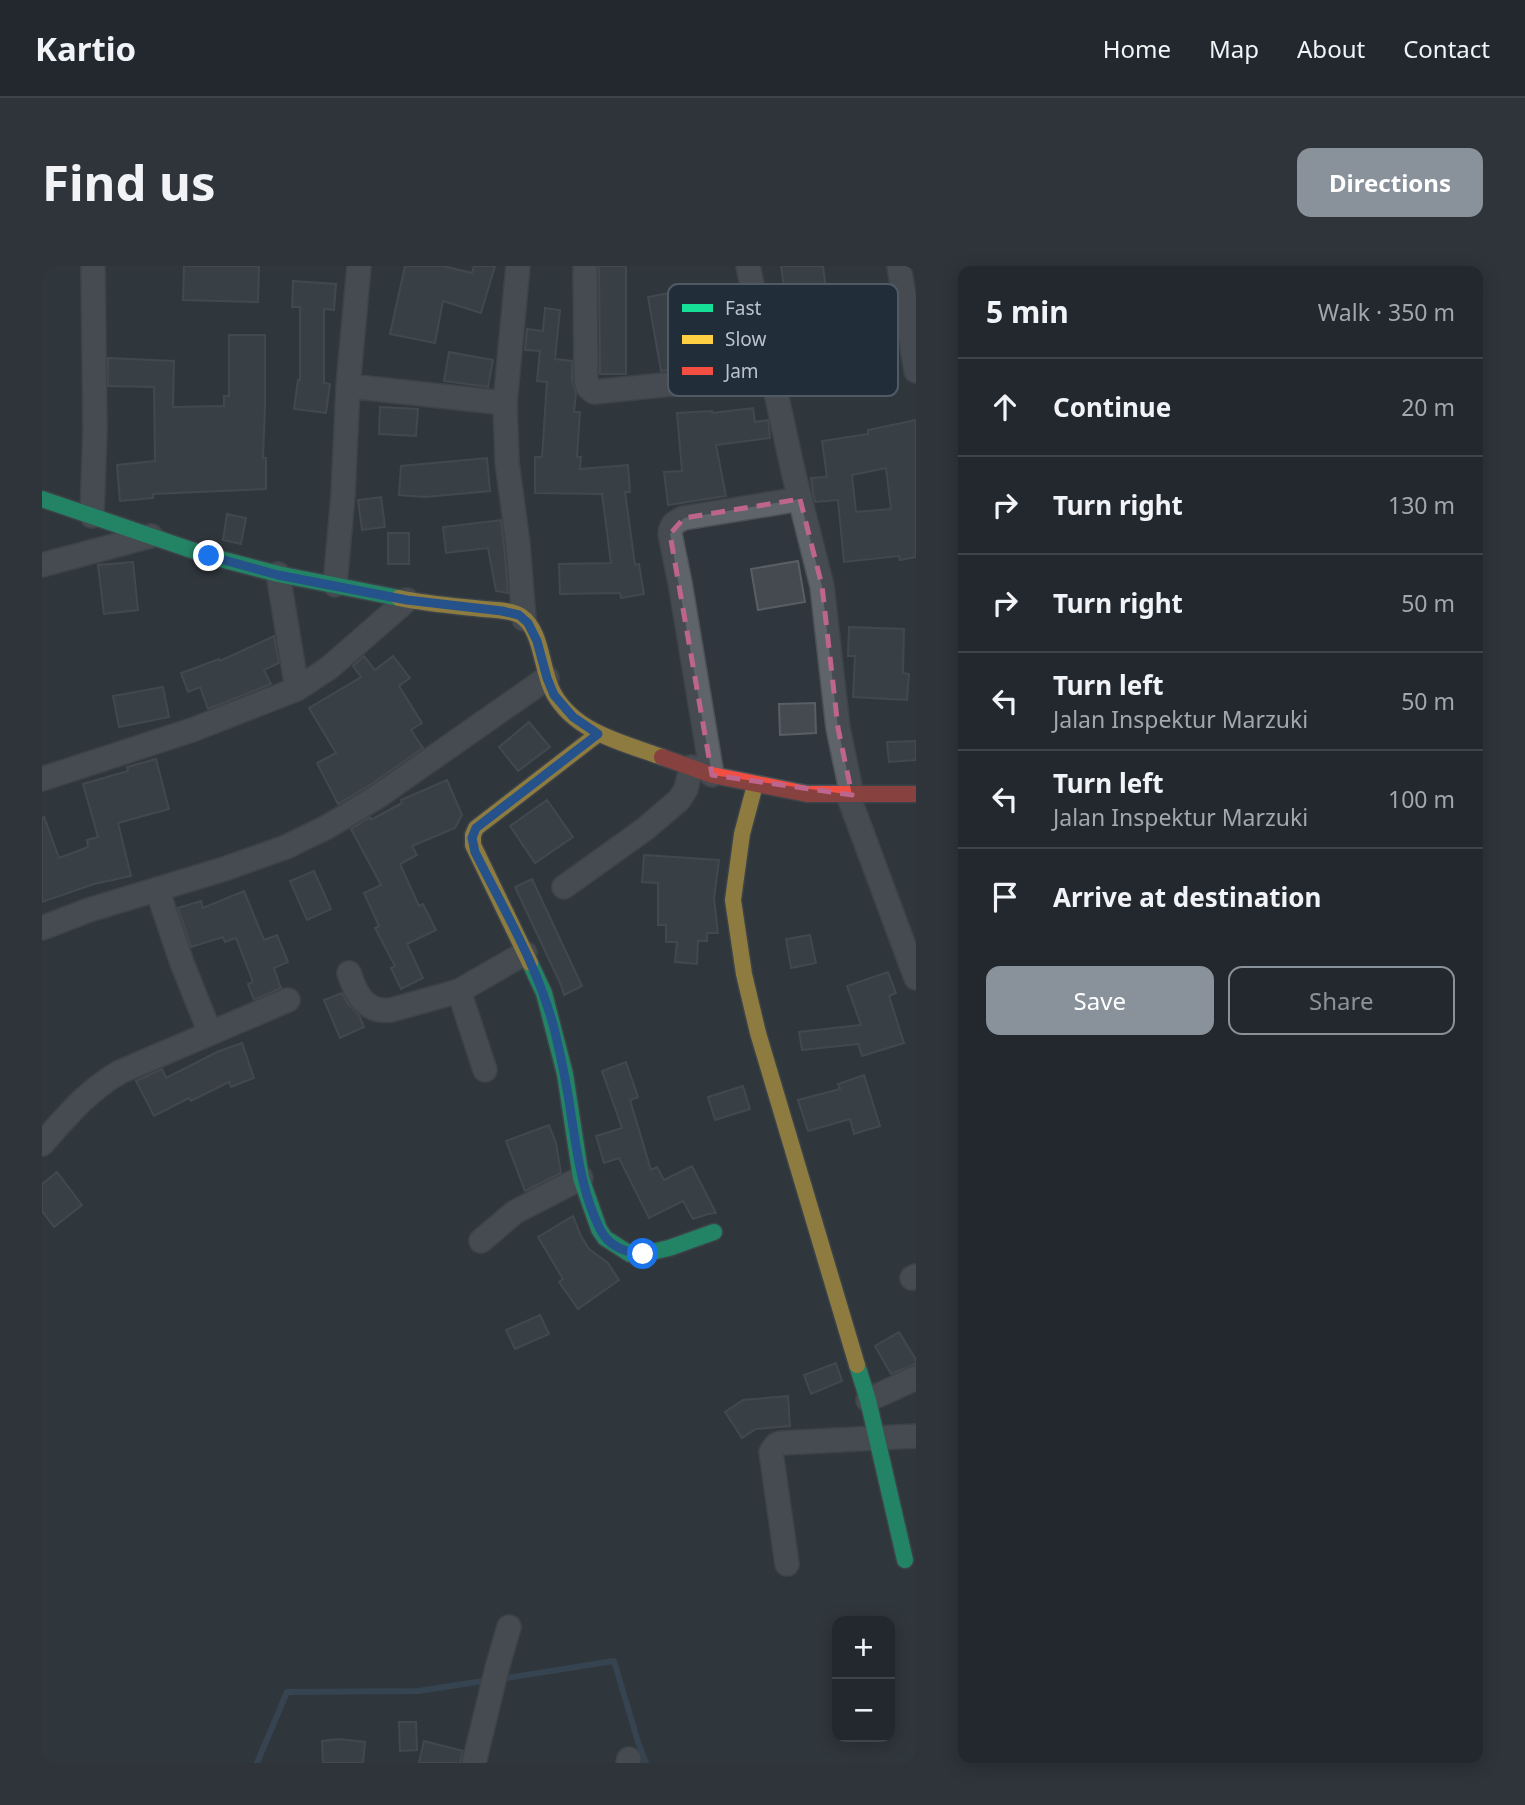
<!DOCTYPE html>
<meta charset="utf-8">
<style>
:root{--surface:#23282e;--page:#2f343a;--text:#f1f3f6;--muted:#a3a6aa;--line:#40444a;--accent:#89929b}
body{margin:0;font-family:"Noto Sans",sans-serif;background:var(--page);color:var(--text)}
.controls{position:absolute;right:21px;bottom:21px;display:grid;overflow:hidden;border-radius:14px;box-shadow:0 4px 18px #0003}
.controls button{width:63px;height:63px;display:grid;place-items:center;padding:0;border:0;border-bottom:2px solid var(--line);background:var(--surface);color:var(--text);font:35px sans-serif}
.stop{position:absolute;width:21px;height:21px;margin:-16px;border:5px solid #1a73e8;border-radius:50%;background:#fff}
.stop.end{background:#1a73e8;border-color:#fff;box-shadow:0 2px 7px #0008}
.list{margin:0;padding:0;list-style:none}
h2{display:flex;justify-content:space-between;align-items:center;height:91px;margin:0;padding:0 28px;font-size:30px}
h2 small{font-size:23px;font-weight:400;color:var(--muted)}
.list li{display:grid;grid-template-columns:46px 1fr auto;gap:21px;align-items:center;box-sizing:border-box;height:98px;padding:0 28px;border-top:2px solid var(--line)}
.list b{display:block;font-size:26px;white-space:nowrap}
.list p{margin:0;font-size:23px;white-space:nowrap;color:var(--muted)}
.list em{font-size:23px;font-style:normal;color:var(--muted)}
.actions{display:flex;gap:14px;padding:21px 28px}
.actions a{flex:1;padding:16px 0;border:2px solid var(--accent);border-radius:14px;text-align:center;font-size:24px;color:var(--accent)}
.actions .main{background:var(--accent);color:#fff}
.icon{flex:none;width:38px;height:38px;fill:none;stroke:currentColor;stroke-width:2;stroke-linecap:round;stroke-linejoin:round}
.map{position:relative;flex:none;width:874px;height:1497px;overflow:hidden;border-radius:14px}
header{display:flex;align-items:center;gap:42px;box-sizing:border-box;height:98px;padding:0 35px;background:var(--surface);border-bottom:2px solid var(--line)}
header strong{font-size:33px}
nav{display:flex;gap:38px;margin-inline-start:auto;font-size:24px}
.intro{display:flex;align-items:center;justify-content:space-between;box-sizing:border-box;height:168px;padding:0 42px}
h1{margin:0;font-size:49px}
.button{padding:18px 32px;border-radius:14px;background:var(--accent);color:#fff;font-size:24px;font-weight:700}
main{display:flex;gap:42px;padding:0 42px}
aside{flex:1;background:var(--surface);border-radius:14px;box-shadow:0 4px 18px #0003}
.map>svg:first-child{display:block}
</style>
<header>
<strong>Kartio</strong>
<nav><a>Home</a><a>Map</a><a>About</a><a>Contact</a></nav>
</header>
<div class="intro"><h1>Find us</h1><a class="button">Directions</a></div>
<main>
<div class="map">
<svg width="874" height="1497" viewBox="0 0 874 1497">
<rect width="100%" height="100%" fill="#2f363d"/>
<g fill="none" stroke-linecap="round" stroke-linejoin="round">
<path stroke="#3e5268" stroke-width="6" d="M 458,1413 L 572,1395 L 596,1476 L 604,1497
M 215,1497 L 245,1426 L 376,1425 L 448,1414"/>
</g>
<path fill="#444a50" stroke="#575e65" stroke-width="2" fill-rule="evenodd" d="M 142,0 L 217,0 L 216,36 L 141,34 Z
M 363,0 L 401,0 L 430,7 L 432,0 L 453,0 L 439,47 L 401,35 L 393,77 L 348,68 Z
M 557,0 L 584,0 L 584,108 L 558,108 Z
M 739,0 L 781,0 L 785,31 L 792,30 L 798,73 L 738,81 L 728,36 L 744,35 Z
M 251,15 L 294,18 L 292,44 L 282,43 L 282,117 L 288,118 L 284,147 L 252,143 L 256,114 L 258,114 L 258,41 L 250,41 Z
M 695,24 L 700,58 L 690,59 L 697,97 L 619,105 L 606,31 L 628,27 L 629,33 Z
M 503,42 L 518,44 L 513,93 L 530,95 L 530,114 L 534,127 L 532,146 L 538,146 L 535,191 L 539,191 L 538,203 L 586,199 L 588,226 L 583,226 L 593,299 L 597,298 L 602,328 L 579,332 L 578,327 L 518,328 L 517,298 L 569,297 L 560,228 L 493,227 L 493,191 L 500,191 L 505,116 L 495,115 L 498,85 L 483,84 L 485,63 L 501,65 Z
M 187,69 L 223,69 L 223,140 L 221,192 L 224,192 L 224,223 L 111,228 L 111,232 L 78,235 L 75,199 L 113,195 L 112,121 L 66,120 L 66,92 L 132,95 L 131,141 L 182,140 L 182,130 L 187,130 Z
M 407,86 L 451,94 L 446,121 L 402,115 Z
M 338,141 L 376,143 L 374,170 L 337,168 Z
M 711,142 L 713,156 L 726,154 L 728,172 L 674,179 L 684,230 L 626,239 L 622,206 L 640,205 L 635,147 L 670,145 L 670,147 Z
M 874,154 L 874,291 L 858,294 L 857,290 L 802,296 L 796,234 L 773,236 L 771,227 L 769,212 L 785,211 L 780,175 L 826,168 L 826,164 ZM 844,202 L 849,243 L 814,246 L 810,209 Z
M 445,192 L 448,225 L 383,231 L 357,229 L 359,200 Z
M 339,231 L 343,261 L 320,264 L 316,234 Z
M 185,248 L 204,252 L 199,278 L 181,274 Z
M 459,254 L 462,279 L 466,327 L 454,325 L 446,282 L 404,287 L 401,261 Z
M 346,267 L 367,267 L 367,298 L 346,298 Z
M 756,295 L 763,336 L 716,344 L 709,303 Z
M 91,296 L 96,344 L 62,348 L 56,299 Z
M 807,361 L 862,363 L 861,407 L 867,408 L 865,434 L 811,431 L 813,390 L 806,390 Z
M 232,370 L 237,397 L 222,404 L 229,418 L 166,443 L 158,421 L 146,426 L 139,407 L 177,393 L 178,395 Z
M 322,390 L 333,404 L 351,390 L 368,412 L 357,420 L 380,457 L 369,464 L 381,482 L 330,518 L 296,538 L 275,497 L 294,487 L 267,442 L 319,411 L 311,400 Z
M 121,421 L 127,451 L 77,461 L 71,430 Z
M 773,437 L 774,467 L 738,469 L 737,438 Z
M 487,456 L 508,481 L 476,505 L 457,481 Z
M 874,475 L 874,494 L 847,496 L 845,476 Z
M 114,493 L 127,543 L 76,557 L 89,610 L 52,618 L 0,636 L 0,552 L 2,551 L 17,592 L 46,581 L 45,574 L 56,571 L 41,518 L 86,505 L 85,501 Z
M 405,514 L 420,549 L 413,562 L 370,580 L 375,589 L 358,598 L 377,640 L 381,638 L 394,664 L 365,678 L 381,712 L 359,723 L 349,702 L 353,700 L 333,662 L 337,660 L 322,627 L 339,619 L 309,563 L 328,551 L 329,554 L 360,537 L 359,534 Z
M 505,534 L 531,571 L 493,597 L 468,560 Z
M 602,589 L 677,594 L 672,632 L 676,667 L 665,667 L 665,675 L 656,675 L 655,698 L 633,696 L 635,676 L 624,676 L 624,659 L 616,659 L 616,617 L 600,616 Z
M 272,605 L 289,643 L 265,654 L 248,615 Z
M 490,613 L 540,720 L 522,729 L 519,719 L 473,621 Z
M 202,625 L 222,674 L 235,669 L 246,696 L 232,702 L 239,722 L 212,734 L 206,718 L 211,716 L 194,672 L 183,676 L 181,671 L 149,681 L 136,642 L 159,635 L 161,642 Z
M 768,669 L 774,697 L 749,702 L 744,673 Z
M 846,706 L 854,727 L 847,730 L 862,777 L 820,790 L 816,778 L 760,784 L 757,766 L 819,759 L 805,720 Z
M 300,727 L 306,738 L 317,749 L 322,761 L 298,772 L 282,734 Z
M 200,777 L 212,812 L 189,821 L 187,816 L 149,835 L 147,832 L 112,850 L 94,815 L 120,803 L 124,812 L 177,785 Z
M 584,796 L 596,831 L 588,834 L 609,904 L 615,901 L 622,914 L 650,900 L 674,947 L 666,948 L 651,953 L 641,935 L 607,952 L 577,892 L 562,897 L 554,870 L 580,862 L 560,805 Z
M 822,809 L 838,860 L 812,868 L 808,853 L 766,865 L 756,834 L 798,823 L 796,818 Z
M 701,820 L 708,843 L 673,854 L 666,831 Z
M 507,859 L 514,877 L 519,907 L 483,925 L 464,875 Z
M 15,906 L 40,939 L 12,961 L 0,945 L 0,918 Z
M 531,950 L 539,970 L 547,983 L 566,997 L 577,1014 L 536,1043 L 517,1016 L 521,1013 L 496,971 Z
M 498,1049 L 507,1068 L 473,1083 L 464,1064 Z
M 857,1066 L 874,1094 L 874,1098 L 849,1108 L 833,1080 Z
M 794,1097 L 800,1115 L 769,1128 L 762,1109 Z
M 746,1130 L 748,1160 L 714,1163 L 700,1172 L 683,1146 L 701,1134 Z
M 357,1456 L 374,1456 L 375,1484 L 358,1485 Z
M 297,1473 L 323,1476 L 321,1497 L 281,1497 L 280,1475 Z
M 382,1475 L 421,1485 L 418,1497 L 377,1497 Z"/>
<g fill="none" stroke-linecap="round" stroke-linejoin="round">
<g stroke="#4d5258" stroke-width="26">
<path id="street" d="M 476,0 L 463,137 L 465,196 L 476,278 L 482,353
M 543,0 L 544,114 L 546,121 L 552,126 L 729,108
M 706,0 L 752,209 L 780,320 L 796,462 L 810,529
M 857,0 L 874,105
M 306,120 L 463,137
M 50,250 L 53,164 L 51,0
M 0,299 L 109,270
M 236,308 L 255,423
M 293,319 L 301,229 L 306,120 L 317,0
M 670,509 L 638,317 L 628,268 C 629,258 633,256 642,252 L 758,233
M 0,513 L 150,464 L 255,423 L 287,402 L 365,334
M 806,529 L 874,712
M 522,621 L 603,563 L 637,534 L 644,523 L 649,501
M 115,623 L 140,697 L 168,767
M 0,662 L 47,644 L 182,603 L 244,581 L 285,561 L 335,531 L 505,412
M 307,707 C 314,729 324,747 349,744 L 417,725 L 483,687
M 417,725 L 443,804
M 0,878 C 25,850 45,825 78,806 L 246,734
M 439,975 L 473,946 L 539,912
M 870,1012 L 874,1010
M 826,1134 L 874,1112
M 745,1298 L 729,1186 L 734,1179 L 739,1177 L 874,1170
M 432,1497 L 455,1402 L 467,1361
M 586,1497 L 587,1493"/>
</g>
<g stroke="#4d5258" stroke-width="19">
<path id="fast" d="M 0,233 L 167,290 L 236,308 L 357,332
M 488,697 L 502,727 L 523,808 L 539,912 L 557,963 L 563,972 L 588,988 L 601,988 L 627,982 L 672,966
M 815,1099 L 826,1134 L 863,1294"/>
</g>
<g stroke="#4d5258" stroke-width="19">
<path id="slow" d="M 357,332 C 385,338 414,340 442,343 C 453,344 469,344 479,350 C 501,365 499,406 512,428 C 534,467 582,477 620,491
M 713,519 L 700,568 L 691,634 L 702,708 L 716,767 L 815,1099
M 488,697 L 431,579 L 431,569 L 434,562 L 556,468"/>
</g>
<g stroke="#4d5258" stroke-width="19">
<path id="jam" d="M 620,491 L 670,509 L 765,528 L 874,528"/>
</g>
<use href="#street" stroke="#5f646b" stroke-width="23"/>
<use href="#fast" stroke="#16e098" stroke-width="16"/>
<use href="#slow" stroke="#ffcf43" stroke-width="16"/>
<use href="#jam" stroke="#f24e42" stroke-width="16"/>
</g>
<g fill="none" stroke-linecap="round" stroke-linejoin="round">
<path stroke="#1a73e8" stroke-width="9" d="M 167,290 L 236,309 L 365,334 L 460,345 L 477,349 L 486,357 L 495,375 L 505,412 L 512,429 L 531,451 L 556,468 L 434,562 L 430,572 L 433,586 C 462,644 497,702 513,766 C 520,795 526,825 530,855 C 536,892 541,929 558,963 C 566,980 584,987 601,988"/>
</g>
<path d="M0 0H874V1497H0ZM 758,233 L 780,320 L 796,462 L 810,529 L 670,509 L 628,268 L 642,252 Z" fill="#2f363d" fill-opacity=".55" fill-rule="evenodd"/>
<path fill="none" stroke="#be658e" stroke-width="5" stroke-dasharray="14 9" stroke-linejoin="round" d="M 758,233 L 780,320 L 796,462 L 810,529 L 670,509 L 628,268 L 642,252 Z"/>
<rect x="626" y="18" width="230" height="112" rx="10" fill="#212d39" stroke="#4f5a65" stroke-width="2"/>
<rect x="640" y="38" width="31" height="8" fill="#16e098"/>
<rect x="640" y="69" width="31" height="9" fill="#ffcf43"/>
<rect x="640" y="101" width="31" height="8" fill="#f24e42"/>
<g font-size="19" fill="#bac3cd">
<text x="683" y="49">Fast</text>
<text x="683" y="80">Slow</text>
<text x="683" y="112">Jam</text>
</g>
</svg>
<div class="controls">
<button>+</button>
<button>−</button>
</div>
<div class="stop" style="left:601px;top:988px"></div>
<div class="stop end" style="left:167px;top:290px"></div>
</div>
<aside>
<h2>5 min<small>Walk · 350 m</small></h2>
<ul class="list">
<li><svg class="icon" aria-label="ahead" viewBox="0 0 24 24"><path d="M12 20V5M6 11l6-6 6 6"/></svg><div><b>Continue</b></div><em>20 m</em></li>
<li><svg class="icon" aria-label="right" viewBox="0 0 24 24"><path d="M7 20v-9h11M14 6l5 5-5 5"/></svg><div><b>Turn right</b></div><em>130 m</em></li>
<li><svg class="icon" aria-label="right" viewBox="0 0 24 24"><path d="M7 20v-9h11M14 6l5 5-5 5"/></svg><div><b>Turn right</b></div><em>50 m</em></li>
<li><svg class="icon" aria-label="left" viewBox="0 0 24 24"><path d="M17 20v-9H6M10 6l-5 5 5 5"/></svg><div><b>Turn left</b><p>Jalan Inspektur Marzuki</p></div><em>50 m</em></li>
<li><svg class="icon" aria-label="left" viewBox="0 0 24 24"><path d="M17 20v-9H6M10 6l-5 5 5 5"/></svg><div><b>Turn left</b><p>Jalan Inspektur Marzuki</p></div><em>100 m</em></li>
<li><svg class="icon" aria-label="arrive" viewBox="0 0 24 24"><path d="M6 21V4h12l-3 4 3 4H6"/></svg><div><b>Arrive at destination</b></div></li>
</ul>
<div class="actions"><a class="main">Save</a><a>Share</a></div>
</aside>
</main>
